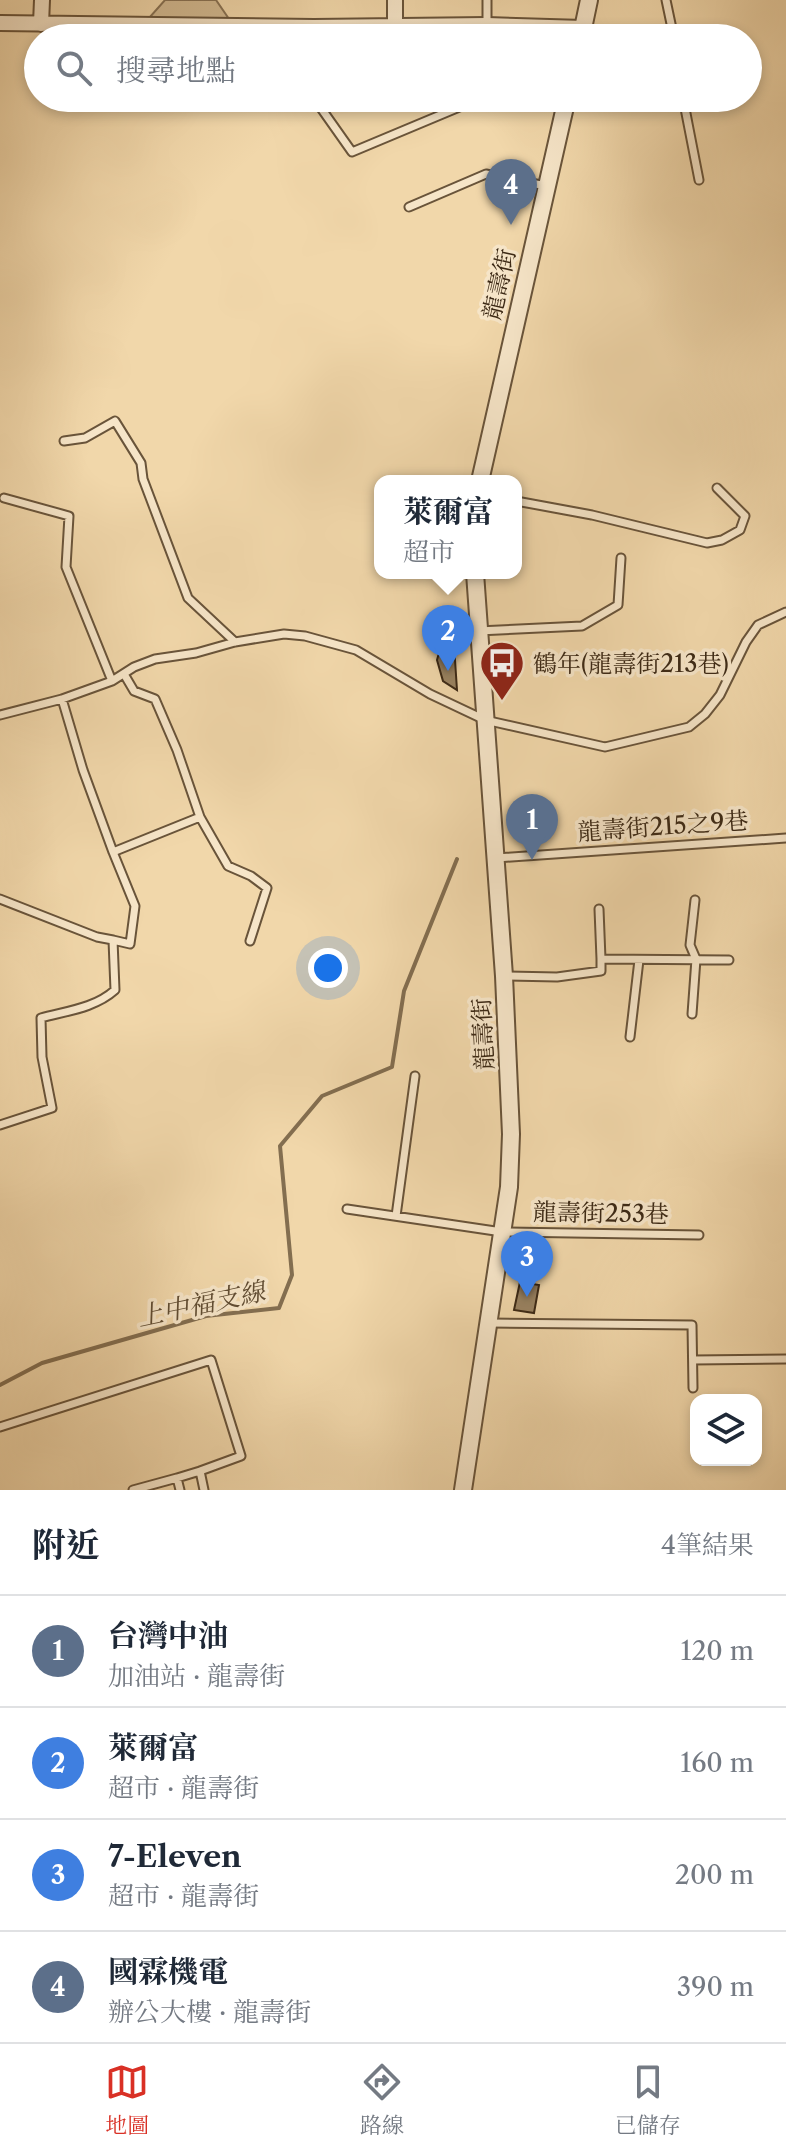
<!DOCTYPE html>
<html lang="zh-TW">
<meta charset="utf-8">
<style>
:root{--surface:#fff;--page:#f2f2f3;--text:#1f2937;--muted:#747a83;--line:#e0e1e3;--accent:#d93025}
body{margin:0;font-family:"Libre Caslon Text","Noto Serif TC",serif;background:var(--page);color:var(--text)}
.controls{position:absolute;right:24px;bottom:24px;display:grid;overflow:hidden;border-radius:16px;box-shadow:0 4px 12px #0003}
.controls button{width:72px;height:72px;display:grid;place-items:center;padding:0;border:0;border-bottom:2px solid var(--line);background:var(--surface);color:var(--text);font:40px sans-serif}
.you{position:absolute;left:328px;top:968px;width:28px;height:28px;margin:-20px;border:6px solid #fff;border-radius:50%;background:#1a73e8;box-shadow:0 0 0 12px #1a73e833}
.badge{display:grid;place-items:center;width:52px;height:52px;border-radius:50%;background:var(--accent);color:#fff;font-size:26px;font-weight:700}
.pin{position:absolute;translate:-50% -66px;filter:drop-shadow(0 2px 4px #0008)}
.pin::after{content:'';position:absolute;top:42px;width:28px;height:24px;background:inherit;clip-path:polygon(0 0,100% 0,50% 100%)}
.popup{position:absolute;left:374px;top:475px;width:148px;height:104px;box-sizing:border-box;display:grid;place-content:center;border-radius:16px;background:var(--surface);filter:drop-shadow(0 2px 6px #0005);font-size:26px;white-space:nowrap;color:var(--muted)}
.popup b{font-size:30px;color:var(--text)}
.popup::after{content:'';position:absolute;left:50%;top:100%;margin-left:-16px;border:16px solid transparent;border-top-color:var(--surface)}
.list{margin:0;padding:0;list-style:none}
h2{display:flex;justify-content:space-between;align-items:center;height:104px;margin:0;padding:0 32px;font-size:34px}
h2 small{font-size:26px;font-weight:400;color:var(--muted)}
.list li{display:grid;grid-template-columns:52px 1fr auto;gap:24px;align-items:center;box-sizing:border-box;height:112px;padding:0 32px;border-top:2px solid var(--line)}
.list b{display:block;font-size:30px;white-space:nowrap}
.list p{margin:0;font-size:26px;white-space:nowrap;color:var(--muted)}
.list em{font-size:26px;font-style:normal;color:var(--muted)}
.icon{flex:none;width:44px;height:44px;fill:none;stroke:currentColor;stroke-width:2;stroke-linecap:round;stroke-linejoin:round}
.map{position:relative;flex:none;width:786px;height:1490px;overflow:hidden}
.search{position:absolute;background:var(--surface);box-shadow:0 4px 12px #0003;left:24px;right:24px;top:24px;height:88px;display:flex;align-items:center;gap:20px;box-sizing:border-box;padding:0 28px;border-radius:44px;color:var(--muted);font-size:30px}
.sheet{height:552px;background:var(--surface)}
nav{display:flex;justify-content:space-around;align-items:center;box-sizing:border-box;height:112px;border-top:2px solid var(--line);background:var(--surface);font-size:22px;color:var(--muted)}
nav a{display:grid;justify-items:center;gap:4px}
nav .on{color:var(--accent)}
.map>svg:first-child{display:block}
</style>
<div class="map">
<svg width="786" height="1490" viewBox="0 0 786 1490">
<rect width="100%" height="100%" fill="#f1d7aa"/>
<filter id="stains"><feTurbulence type="fractalNoise" baseFrequency=".0025" numOctaves="4"/><feColorMatrix values="0 0 0 0 .2 0 0 0 0 .09 0 0 0 0 .02 0 0 0 .5 -.17"/></filter>
<radialGradient id="worn" r=".72"><stop offset=".6" stop-color="#630" stop-opacity="0"/><stop offset="1" stop-color="#630" stop-opacity=".3"/></radialGradient>
<path fill="#d2b991" stroke="#877153" stroke-width="2" d="M 165,0 L 216,0 L 229,19 L 149,18 Z"/>
<g fill="none" stroke-linecap="round" stroke-linejoin="round">
<path stroke="#836e50" stroke-width="4" d="M 0,1385 L 42,1363 L 206,1316 L 279,1308 L 292,1275 L 280,1146 L 322,1096 L 392,1067 L 404,991 L 457,859"/>
</g>
<path fill="#9a8362" stroke="#3c2915" stroke-width="2" d="M 454,645 L 457,690 L 443,681 L 437,660 L 441,646 Z
M 520,1282 L 539,1285 L 534,1313 L 514,1310 Z"/>
<g fill="none" stroke-linecap="round" stroke-linejoin="round">
<g stroke="#69543a" stroke-width="11">
<path id="service" d="M 666,0 L 674,38
M 487,25 L 487,0
M 683,98 L 699,180
M 316,101 L 352,152 L 481,98
M 409,207 L 486,174 L 546,186
M 64,441 L 85,438 L 115,421 L 141,463 L 143,479 L 188,598 L 235,642
M 4,498 L 69,516 L 66,567 L 112,681
M 516,501 L 592,515 L 707,543 L 722,540 L 740,530 L 745,516 L 717,488
M 478,631 L 582,626 L 618,605 L 621,558
M 124,674 L 134,691 L 155,699 L 177,750 L 200,817 L 228,866 L 251,876 L 267,888 L 250,941
M 0,715 L 62,699 L 112,681 L 134,667 L 155,659 L 196,653 L 235,642 L 284,634 L 305,636 L 356,650 L 430,694 L 485,720 L 605,747 L 689,727 L 705,714 L 720,695 L 746,642 L 758,625 L 786,612
M 113,852 L 200,817
M 497,858 L 786,838
M 0,899 L 97,937 L 113,940
M 599,909 L 601,959
M 504,976 L 557,977 L 601,971 L 601,959 L 729,960
M 692,1014 L 696,959 L 690,945 L 695,900
M 630,1037 L 639,960
M 0,1125 L 52,1108 L 42,1057 L 41,1018 C 67,1011 95,1008 115,990 L 113,940 L 130,944 L 135,906 L 113,852 L 83,770 L 62,699
M 347,1209 L 502,1232 L 699,1235
M 396,1216 L 415,1076
M 490,1323 L 692,1325 L 693,1388
M 693,1360 L 786,1359
M 0,1427 L 211,1360 L 241,1456 L 200,1471 L 204,1490
M 177,1478 L 200,1471
M 133,1490 L 177,1478 L 180,1490"/>
</g>
<g stroke="#69543a" stroke-width="18">
<path id="minor" d="M 0,23 L 314,27 L 487,25 L 583,28
M 41,24 L 42,0
M 395,25 L 395,0"/>
</g>
<g stroke="#69543a" stroke-width="20">
<path id="tertiary" d="M 581,38 L 589,0
M 480,481 L 567,98
M 463,1490 L 509,1187 L 511,1134 L 504,976 L 475,573"/>
</g>
<use href="#service" stroke="#f6e5c8" stroke-width="7"/>
<use href="#minor" stroke="#f6e5c8" stroke-width="14"/>
<use href="#tertiary" stroke="#f6e5c8" stroke-width="16"/>
</g>
<defs>
<g id="bus-pin" transform="scale(2.3)"><path d="M0 17L-7.5 6A9.5 9.5 0 1 1 7.5 6Z" fill="#8f2418" stroke="#f6e5c8"/><path d="M-5-6H5V4H4V6H2V4H-2V6H-4V4H-5ZM-3.5-4V0h7V-4ZM-3.5 1.2v1.5H-2V1.2ZM2 1.2v1.5H3.5V1.2Z" fill="#fff"/></g>
</defs>
<g fill-rule="evenodd">
<use href="#bus-pin" x="502" y="663"/>
</g>
<g text-anchor="middle" dominant-baseline="central" stroke-width="7" stroke-linejoin="round" paint-order="stroke">
<g font-size="24" fill="#3c2915" stroke="#f6e5c8">
<text transform="translate(499 284) rotate(-77)">龍壽街</text>
<text transform="translate(663 826) rotate(-4)">龍壽街215之9巷</text>
<text transform="translate(483 1034) rotate(-93)">龍壽街</text>
<text transform="translate(601 1213) rotate(1)">龍壽街253巷</text>
</g>
<g font-size="24" fill="#3c2915" stroke="#f6e5c8" text-anchor="start">
<text x="533" y="663">鶴年(龍壽街213巷)</text>
</g>
<g font-size="26" font-style="italic" fill="#604c32" stroke="#f6e5c8">
<text transform="translate(201 1304) rotate(-12)">上中福支線</text>
</g>
</g>
<rect width="100%" height="100%" filter="url(#stains)"/>
<rect width="100%" height="100%" fill="url(#worn)"/>
</svg>
<div class="controls">
<button><svg class="icon" aria-label="layers" viewBox="0 0 24 24"><path d="M12 4l9 5-9 5-9-5zM3 14l9 5 9-5"/></svg></button>
</div>
<div class="you"></div>
<div class="pin badge" style="left:532px;top:860px;background:#5c6f8a">1</div>
<div class="pin badge" style="left:448px;top:671px;background:#3f7fe0">2</div>
<div class="popup"><b>萊爾富</b>超市</div>
<div class="pin badge" style="left:527px;top:1297px;background:#3f7fe0">3</div>
<div class="pin badge" style="left:511px;top:225px;background:#5c6f8a">4</div>
<div class="search"><svg class="icon" aria-label="search" viewBox="0 0 24 24"><circle cx="10" cy="10" r="6"/><path d="M15 15l6 6"/></svg>搜尋地點</div>
</div>
<section class="sheet">
<h2>附近<small>4筆結果</small></h2>
<ul class="list">
<li><span class="badge" style="background:#5c6f8a">1</span><div><b>台灣中油</b><p>加油站 · 龍壽街</p></div><em>120 m</em></li>
<li><span class="badge" style="background:#3f7fe0">2</span><div><b>萊爾富</b><p>超市 · 龍壽街</p></div><em>160 m</em></li>
<li><span class="badge" style="background:#3f7fe0">3</span><div><b>7-Eleven</b><p>超市 · 龍壽街</p></div><em>200 m</em></li>
<li><span class="badge" style="background:#5c6f8a">4</span><div><b>國霖機電</b><p>辦公大樓 · 龍壽街</p></div><em>390 m</em></li>
</ul>
</section>
<nav>
<a class="on"><svg class="icon" aria-label="map" viewBox="0 0 24 24"><path d="M3 6l6-2 6 2 6-2v14l-6 2-6-2-6 2zM9 4v14M15 6v14"/></svg>地圖</a>
<a><svg class="icon" aria-label="directions" viewBox="0 0 24 24"><path d="M12 3l9 9-9 9-9-9zM9 14v-3h6M13 9l2 2-2 2"/></svg>路線</a>
<a><svg class="icon" aria-label="saved" viewBox="0 0 24 24"><path d="M7 4h10v16l-5-4-5 4z"/></svg>已儲存</a>
</nav>
